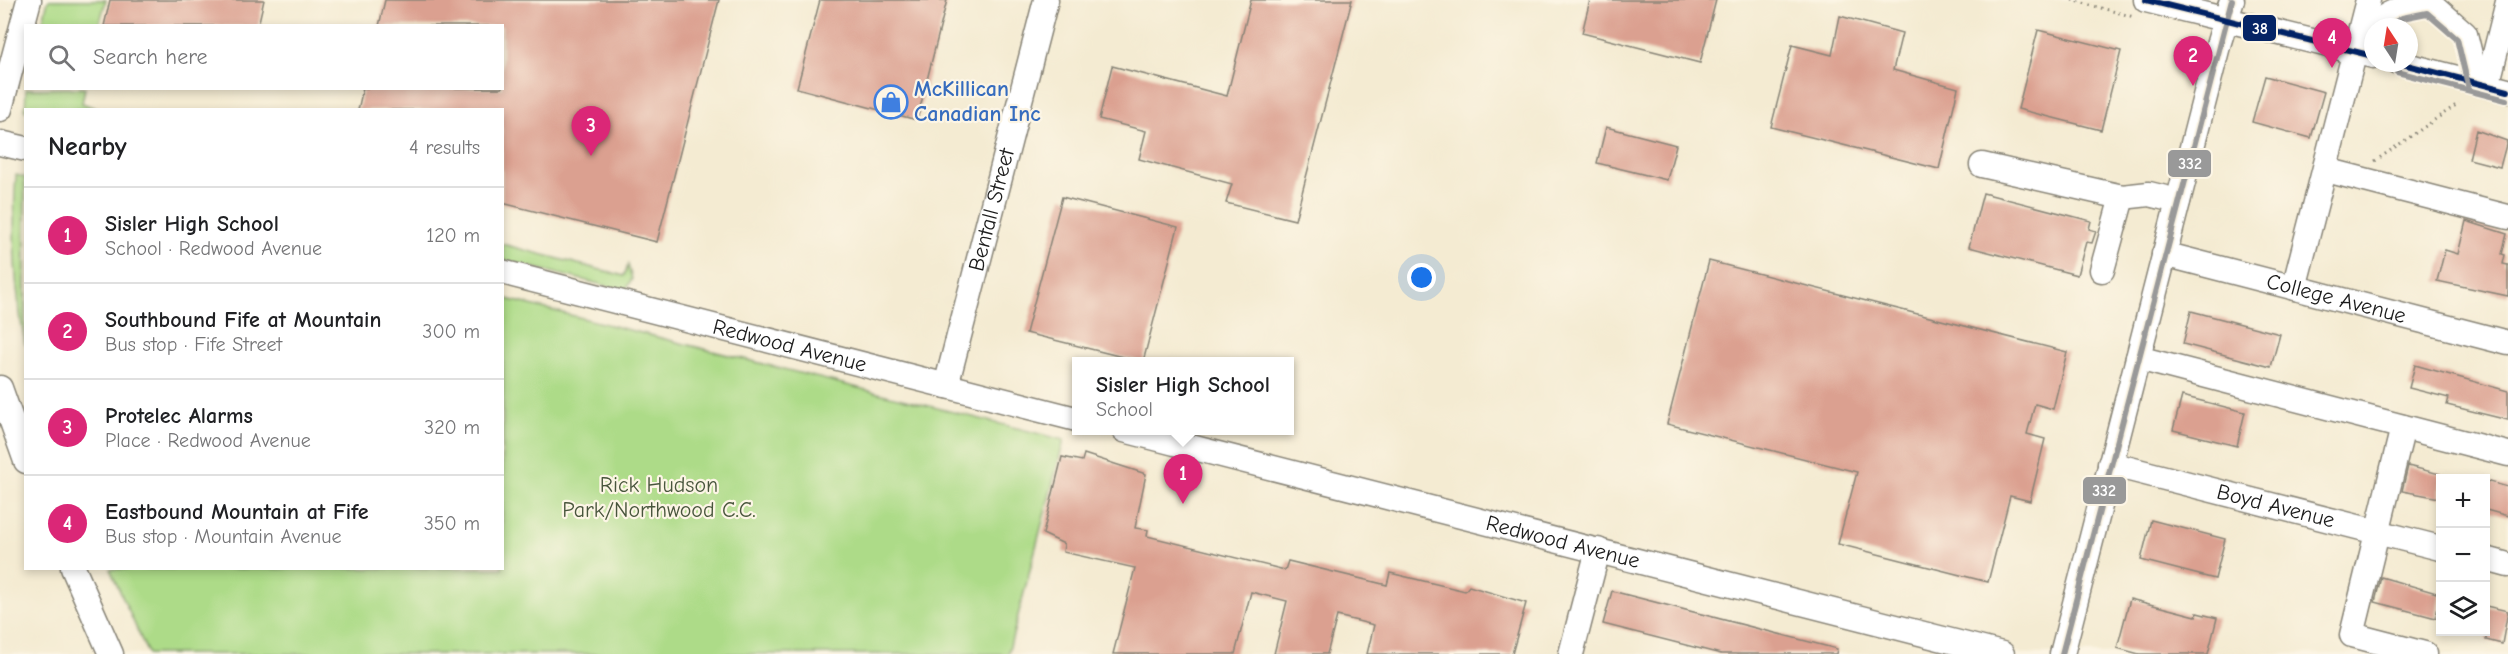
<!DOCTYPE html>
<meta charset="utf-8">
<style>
:root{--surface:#fff;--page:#f6f6f6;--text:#202124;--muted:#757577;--line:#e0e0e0;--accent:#db2777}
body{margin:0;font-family:"Comic Neue",sans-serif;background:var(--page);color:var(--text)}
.controls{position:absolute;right:18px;bottom:18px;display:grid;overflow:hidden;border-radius:0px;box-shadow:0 3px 9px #0003}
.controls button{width:54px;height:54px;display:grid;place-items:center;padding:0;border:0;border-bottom:2px solid var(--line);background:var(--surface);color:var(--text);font:30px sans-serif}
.compass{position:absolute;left:2364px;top:18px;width:54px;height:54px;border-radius:50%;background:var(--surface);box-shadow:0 3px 9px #0003;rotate:348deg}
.you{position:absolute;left:1422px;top:278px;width:21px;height:21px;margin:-15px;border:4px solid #fff;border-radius:50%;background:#1a73e8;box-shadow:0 0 0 9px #1a73e833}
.badge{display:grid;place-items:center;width:39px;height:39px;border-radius:50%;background:var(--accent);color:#fff;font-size:20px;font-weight:700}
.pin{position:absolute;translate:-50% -50px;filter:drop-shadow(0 2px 3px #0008)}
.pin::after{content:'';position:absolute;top:32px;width:21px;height:18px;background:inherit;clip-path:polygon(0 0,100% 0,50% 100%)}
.popup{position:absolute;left:1072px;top:357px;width:222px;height:78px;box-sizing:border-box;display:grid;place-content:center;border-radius:0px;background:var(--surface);filter:drop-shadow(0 2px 4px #0005);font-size:20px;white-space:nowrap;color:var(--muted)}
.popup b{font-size:22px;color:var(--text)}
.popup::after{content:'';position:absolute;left:50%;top:100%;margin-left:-12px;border:12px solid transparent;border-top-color:var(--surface)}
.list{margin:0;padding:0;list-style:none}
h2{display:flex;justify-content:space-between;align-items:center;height:78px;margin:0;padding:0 24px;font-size:26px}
h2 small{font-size:20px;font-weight:400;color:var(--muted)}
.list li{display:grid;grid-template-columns:39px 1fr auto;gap:18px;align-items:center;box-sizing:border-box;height:96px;padding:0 24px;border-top:2px solid var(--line)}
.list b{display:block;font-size:22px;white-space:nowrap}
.list p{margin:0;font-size:20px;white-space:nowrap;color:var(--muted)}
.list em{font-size:20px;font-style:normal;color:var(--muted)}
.icon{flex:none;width:33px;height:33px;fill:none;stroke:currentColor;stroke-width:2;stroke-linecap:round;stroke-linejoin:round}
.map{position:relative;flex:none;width:2508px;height:654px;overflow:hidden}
.search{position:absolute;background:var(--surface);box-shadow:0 3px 9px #0003;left:24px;top:24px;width:480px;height:66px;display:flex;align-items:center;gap:15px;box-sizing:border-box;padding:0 21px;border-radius:0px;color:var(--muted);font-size:22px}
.panel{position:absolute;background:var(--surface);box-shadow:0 3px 9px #0003;left:24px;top:108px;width:480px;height:462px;border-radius:0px}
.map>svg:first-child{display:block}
</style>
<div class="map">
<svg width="2508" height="654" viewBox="0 0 2508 654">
<rect width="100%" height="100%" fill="#fcf5e5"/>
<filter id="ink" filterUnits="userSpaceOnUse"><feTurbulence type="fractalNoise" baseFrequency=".0167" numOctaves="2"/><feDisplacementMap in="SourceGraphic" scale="12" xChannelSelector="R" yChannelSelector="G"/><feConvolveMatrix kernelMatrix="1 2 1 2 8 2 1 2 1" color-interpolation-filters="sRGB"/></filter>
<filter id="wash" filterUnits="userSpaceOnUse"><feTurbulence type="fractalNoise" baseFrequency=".008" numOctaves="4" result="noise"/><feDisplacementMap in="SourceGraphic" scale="24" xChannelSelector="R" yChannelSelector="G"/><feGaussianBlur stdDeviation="1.35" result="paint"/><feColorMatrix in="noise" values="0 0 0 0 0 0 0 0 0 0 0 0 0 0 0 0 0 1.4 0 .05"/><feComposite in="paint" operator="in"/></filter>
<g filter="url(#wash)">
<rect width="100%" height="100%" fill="#f4ebd2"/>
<path fill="#addb88" stroke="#647c52" stroke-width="1.5" d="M 48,0 L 106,0 L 99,25 L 42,25 Z
M 85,88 L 82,103 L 97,109 L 26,110 L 25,112 L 26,89 Z
M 16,175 L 25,177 L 25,345 C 14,284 12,237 16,175 Z
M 502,244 L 624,276 L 628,265 L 632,279 L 626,289 L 619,289 L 503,260 Z
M 503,298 L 1064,440 L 1008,654 L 148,654 L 110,569 L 502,568 Z"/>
<g id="blocks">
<path fill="#dba090" d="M 110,0 L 264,0 L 258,26 L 104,26 Z
M 385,0 L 719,0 L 657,242 L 502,203 L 502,110 L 358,110 L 363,88 L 502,88 L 502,26 L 379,26 Z
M 820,0 L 947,0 L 917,120 L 797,88 Z
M 1251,0 L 1352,0 L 1295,220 L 1226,203 L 1232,184 L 1139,159 L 1146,131 L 1099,119 L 1112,66 L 1227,96 Z
M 1590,0 L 1716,0 L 1700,63 L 1582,33 Z
M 1840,16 L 1902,33 L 1893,70 L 1958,88 L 1939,169 L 1771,127 L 1792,45 L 1832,55 Z
M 2038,30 L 2121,51 L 2101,130 L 2018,109 Z
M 2265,76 L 2324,92 L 2311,138 L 2252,122 Z
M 1606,127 L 1676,145 L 1667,180 L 1597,163 Z
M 2476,130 L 2507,141 L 2500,167 L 2469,159 Z
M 1983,193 L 2091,221 L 2089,229 L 2096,231 L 2092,243 L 2086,242 L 2077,275 L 1969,247 Z
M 1062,197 L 1178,227 L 1143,362 L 1026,333 Z
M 2466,221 L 2507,234 L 2502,254 L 2505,255 L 2503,264 L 2508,265 L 2508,296 L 2437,281 L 2445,250 L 2458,254 Z
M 1709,261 L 2067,352 L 2053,409 L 2035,404 L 2027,434 L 2045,439 L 2030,501 L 2010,496 L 1988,582 L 1838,544 L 1857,472 L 1667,424 Z
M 2191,311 L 2280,334 L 2271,367 L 2183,344 Z
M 2415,365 L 2508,391 L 2508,420 L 2447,405 L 2449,398 L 2409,388 Z
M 2182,396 L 2245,412 L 2237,446 L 2173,430 Z
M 1084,454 L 1146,474 L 1135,528 L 1148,530 L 1147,536 L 1285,570 L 1288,561 L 1387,585 L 1390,573 L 1465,591 L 1469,586 L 1526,603 L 1512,654 L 1367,654 L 1374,625 L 1337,616 L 1327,654 L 1274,654 L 1287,601 L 1251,592 L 1235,654 L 1113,654 L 1135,568 L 1063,552 L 1064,544 L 1043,534 L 1062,457 L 1082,461 Z
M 2408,466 L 2440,474 L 2440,498 L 2402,491 Z
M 2486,481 L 2508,487 L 2508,516 L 2486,510 Z
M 2151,520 L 2225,539 L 2215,579 L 2141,560 Z
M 2381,577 L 2440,594 L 2436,618 L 2375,602 Z
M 1612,591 L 1837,649 L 1836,654 L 1721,654 L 1603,624 Z
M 2130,599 L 2196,616 L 2197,613 L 2217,618 L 2208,654 L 2139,654 L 2117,648 Z
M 2486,606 L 2508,611 L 2502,644 L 2486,640 Z"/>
</g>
</g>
<g filter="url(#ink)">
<use href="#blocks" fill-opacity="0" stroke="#888477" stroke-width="1.5"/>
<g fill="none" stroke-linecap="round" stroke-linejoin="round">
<g stroke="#888477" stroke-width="27">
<g id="minor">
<path d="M 2146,0 L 2373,56"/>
<path d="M 2375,27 C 2386,9 2411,7 2430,3 L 2465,34 L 2477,83"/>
<path d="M 2399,63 L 2508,91"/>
<path d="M 2487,86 L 2508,2"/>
<path d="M 0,109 L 29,0"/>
<path d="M 0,143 L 26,149"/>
<path d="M 1982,165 L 2122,197 L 2149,194 L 2178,201"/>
<path d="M 2326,170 L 2508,217"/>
<path id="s1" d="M 2164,254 L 2508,343"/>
<path d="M 2102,270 L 2122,197"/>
<path id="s2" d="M 502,272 L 1076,419"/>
<path d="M 2294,288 L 2368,0"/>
<path d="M 2138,358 L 2508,454"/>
<path id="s3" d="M 946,386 L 1046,0"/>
<path d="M 0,388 L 26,461"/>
<path d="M 2403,427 L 2352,635 L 2425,654"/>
<path id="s4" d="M 1124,430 L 2002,654"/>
<path id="s5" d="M 2110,464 L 2440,548"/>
<path d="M 2486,559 L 2508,565"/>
<path d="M 73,568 L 111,654"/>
<path d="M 1571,654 L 1598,550"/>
<path d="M 2062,654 L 2219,42 L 2232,0"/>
</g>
</g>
<path stroke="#888477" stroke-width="3" stroke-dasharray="1.5 4.5" stroke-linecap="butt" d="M 2072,0 L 2134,17
M 2375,161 L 2459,103"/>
<use href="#minor" stroke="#fff" stroke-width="24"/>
<g stroke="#fcf5e5" stroke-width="10">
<path id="bus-1" d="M 2062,654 L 2232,0"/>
</g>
<g stroke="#fcf5e5" stroke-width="10">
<path id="bus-2" d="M 2146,0 L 2373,56
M 2399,63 L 2508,91"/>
</g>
<g stroke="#fcf5e5" stroke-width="10">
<path id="bus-3" d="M 2387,27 L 2402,18 L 2427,13 L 2457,39 L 2468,85
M 2397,72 L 2506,100"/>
</g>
<use href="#bus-1" stroke="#999" stroke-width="6"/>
<use href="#bus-2" stroke="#052465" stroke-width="6"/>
<use href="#bus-3" stroke="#999" stroke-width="6"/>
</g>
</g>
<defs>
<g id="shop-ring" transform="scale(1.725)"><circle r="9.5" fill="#fcf5e5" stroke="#3f7fe0" stroke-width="1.5"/><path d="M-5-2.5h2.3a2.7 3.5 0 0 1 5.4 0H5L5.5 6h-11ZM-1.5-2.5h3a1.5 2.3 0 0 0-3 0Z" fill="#3f7fe0"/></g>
</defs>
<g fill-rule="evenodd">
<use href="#shop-ring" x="891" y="102"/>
</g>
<g text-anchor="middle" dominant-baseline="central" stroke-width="4.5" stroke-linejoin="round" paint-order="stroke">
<g font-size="22" font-weight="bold" fill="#366cbe" stroke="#fcf5e5" text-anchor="start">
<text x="914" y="89">McKillican<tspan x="914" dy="25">Canadian Inc</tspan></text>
</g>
<g font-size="22" fill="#1c1c1c" stroke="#fcf5e5">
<text stroke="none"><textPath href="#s3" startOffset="182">Bentall Street</textPath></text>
<text stroke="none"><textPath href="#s1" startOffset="178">College Avenue</textPath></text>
<text stroke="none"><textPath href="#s2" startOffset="297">Redwood Avenue</textPath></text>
<text stroke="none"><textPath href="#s5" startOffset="171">Boyd Avenue</textPath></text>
<text stroke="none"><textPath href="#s4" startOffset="453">Redwood Avenue</textPath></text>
</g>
<g font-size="22" fill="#48553c" stroke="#fcf5e5">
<text x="659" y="485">Rick Hudson<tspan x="659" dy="25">Park/Northwood C.C.</tspan></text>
</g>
</g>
<g stroke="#fcf5e5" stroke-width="2">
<rect x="2242" y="14" width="35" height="28" rx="6" fill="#052465"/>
<rect x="2167" y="149" width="45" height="29" rx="6" fill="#999"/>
<rect x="2082" y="476" width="45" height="29" rx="6" fill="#999"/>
</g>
<g font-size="16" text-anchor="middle" font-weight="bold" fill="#fff">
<text x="2260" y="34">38</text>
<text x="2190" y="169">332</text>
<text x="2104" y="496">332</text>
</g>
</svg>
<div class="controls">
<button>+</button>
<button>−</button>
<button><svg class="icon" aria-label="layers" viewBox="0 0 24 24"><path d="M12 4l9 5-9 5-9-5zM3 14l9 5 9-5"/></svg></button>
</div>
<svg class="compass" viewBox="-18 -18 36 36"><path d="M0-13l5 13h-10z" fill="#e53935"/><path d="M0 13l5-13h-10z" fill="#757577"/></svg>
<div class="you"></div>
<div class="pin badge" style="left:1183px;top:504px">1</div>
<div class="popup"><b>Sisler High School</b>School</div>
<div class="pin badge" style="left:2193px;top:86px">2</div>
<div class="pin badge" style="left:591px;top:156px">3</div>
<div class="pin badge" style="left:2332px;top:68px">4</div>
<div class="search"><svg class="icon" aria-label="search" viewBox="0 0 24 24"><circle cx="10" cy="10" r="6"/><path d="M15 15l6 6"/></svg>Search here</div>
<section class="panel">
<h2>Nearby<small>4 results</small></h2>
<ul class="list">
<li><span class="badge">1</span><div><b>Sisler High School</b><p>School · Redwood Avenue</p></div><em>120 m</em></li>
<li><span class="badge">2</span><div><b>Southbound Fife at Mountain</b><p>Bus stop · Fife Street</p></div><em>300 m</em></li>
<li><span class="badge">3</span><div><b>Protelec Alarms</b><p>Place · Redwood Avenue</p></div><em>320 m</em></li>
<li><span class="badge">4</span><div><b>Eastbound Mountain at Fife</b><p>Bus stop · Mountain Avenue</p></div><em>350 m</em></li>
</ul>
</section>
</div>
